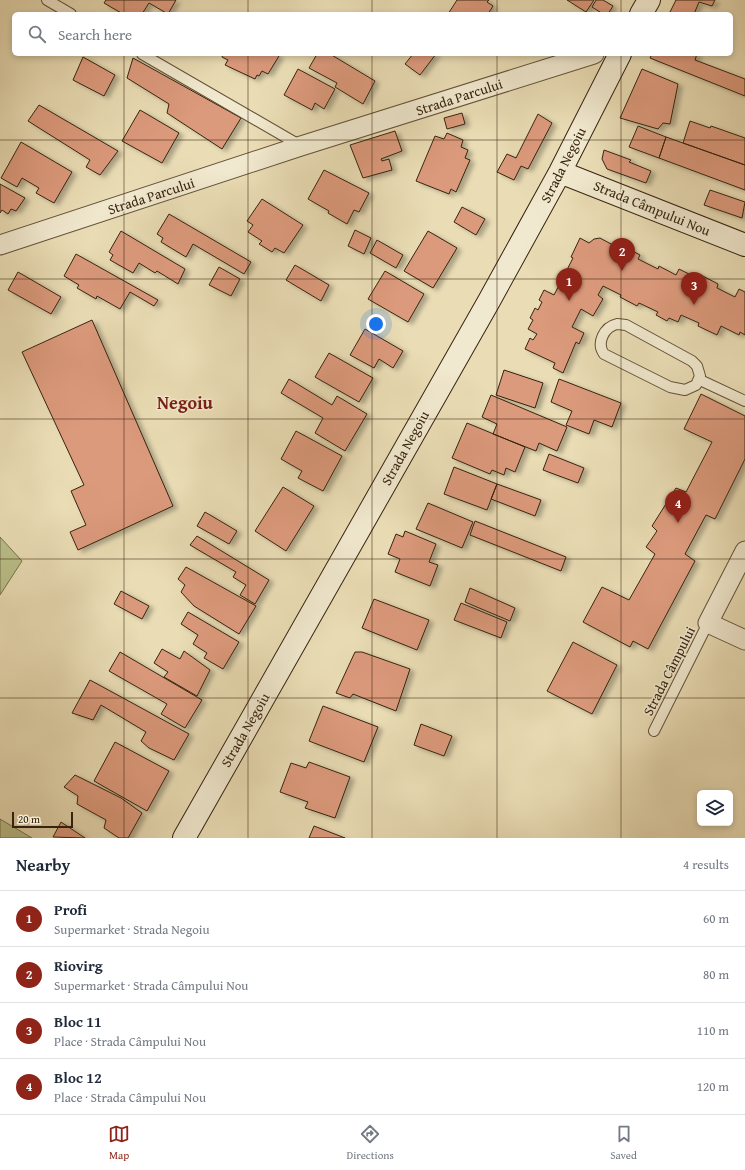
<!DOCTYPE html>
<meta charset="utf-8">
<style>
:root{--surface:#fff;--page:#f6f6f7;--text:#1f2937;--muted:#747a83;--line:#e0e1e3;--accent:#8f2418}
body{margin:0;font-family:"Gentium Book Plus",serif;background:var(--page);color:var(--text)}
.controls{position:absolute;right:12px;bottom:12px;display:grid;overflow:hidden;border-radius:6px;box-shadow:0 2px 6px #0003}
.controls button{width:36px;height:36px;display:grid;place-items:center;padding:0;border:0;border-bottom:1px solid var(--line);background:var(--surface);color:var(--text);font:20px sans-serif}
.scale{position:absolute;left:12px;bottom:10px;width:61px;box-sizing:border-box;padding-left:4px;border:2px solid #362410;border-top:0;font-size:11px;line-height:14px;white-space:nowrap;color:#362410;-webkit-text-stroke:3px #f1e9cf;paint-order:stroke}
.you{position:absolute;left:376px;top:324px;width:14px;height:14px;margin:-10px;border:3px solid #fff;border-radius:50%;background:#1a73e8;box-shadow:0 0 0 6px #1a73e833}
.badge{display:grid;place-items:center;width:26px;height:26px;border-radius:50%;background:var(--accent);color:#fff;font-size:13px;font-weight:700}
.pin{position:absolute;translate:-50% -33px;filter:drop-shadow(0 1px 2px #0008)}
.pin::after{content:'';position:absolute;top:21px;width:14px;height:12px;background:inherit;clip-path:polygon(0 0,100% 0,50% 100%)}
.list{margin:0;padding:0;list-style:none}
h2{display:flex;justify-content:space-between;align-items:center;height:52px;margin:0;padding:0 16px;font-size:17px}
h2 small{font-size:13px;font-weight:400;color:var(--muted)}
.list li{display:grid;grid-template-columns:26px 1fr auto;gap:12px;align-items:center;box-sizing:border-box;height:56px;padding:0 16px;border-top:1px solid var(--line)}
.list b{display:block;font-size:15px;white-space:nowrap}
.list p{margin:0;font-size:13px;white-space:nowrap;color:var(--muted)}
.list em{font-size:13px;font-style:normal;color:var(--muted)}
.icon{flex:none;width:22px;height:22px;fill:none;stroke:currentColor;stroke-width:2;stroke-linecap:round;stroke-linejoin:round}
.map{position:relative;flex:none;width:745px;height:838px;overflow:hidden}
.search{position:absolute;background:var(--surface);box-shadow:0 2px 6px #0003;left:12px;right:12px;top:12px;height:44px;display:flex;align-items:center;gap:10px;box-sizing:border-box;padding:0 14px;border-radius:6px;color:var(--muted);font-size:15px}
.sheet{height:276px;background:var(--surface)}
nav{display:flex;justify-content:space-around;align-items:center;box-sizing:border-box;height:56px;border-top:1px solid var(--line);background:var(--surface);font-size:11px;color:var(--muted)}
nav a{display:grid;justify-items:center;gap:2px}
nav .on{color:var(--accent)}
.map>svg:first-child{display:block}
</style>
<div class="map">
<svg width="745" height="838" viewBox="0 0 745 838">
<defs>
<filter id="shadow"><feDropShadow dx="4.5" dy="2.5" stdDeviation="2" flood-color="#0004"/></filter>
</defs>
<rect width="100%" height="100%" fill="#eaddb5"/>
<filter id="stains"><feTurbulence type="fractalNoise" baseFrequency=".005" numOctaves="4"/><feColorMatrix values="0 0 0 0 .2 0 0 0 0 .09 0 0 0 0 .02 0 0 0 .5 -.17"/></filter>
<radialGradient id="worn" r=".72"><stop offset=".6" stop-color="#630" stop-opacity="0"/><stop offset="1" stop-color="#630" stop-opacity=".3"/></radialGradient>
<path fill="#bbc08b" stroke="#78724e" d="M 0,537 L 22,561 L 0,595 Z
M 0,819 L 32,838 L 0,838 Z"/>
<path fill="#dc9a7b" stroke="#362410" filter="url(#shadow)" d="M 106,0 L 176,0 L 168,14 L 149,3 L 142,14 L 123,14 L 104,3 Z
M 457,0 L 489,0 L 487,2 L 493,6 L 488,14 L 448,14 Z
M 567,0 L 594,0 L 586,12 Z
M 596,0 L 603,0 L 613,6 L 608,14 L 603,14 L 592,7 Z
M 676,0 L 715,0 L 712,6 L 699,2 L 694,14 L 669,14 Z
M 223,54 L 276,54 L 279,56 L 268,74 L 262,71 L 259,76 L 257,75 L 255,79 L 225,65 L 228,60 L 222,57 Z
M 317,54 L 330,54 L 375,81 L 363,104 L 335,87 L 337,83 L 309,68 Z
M 413,54 L 436,54 L 420,75 L 405,64 Z
M 652,54 L 697,54 L 695,60 L 745,79 L 745,96 L 650,58 Z
M 83,57 L 115,75 L 104,96 L 73,80 Z
M 133,58 L 241,118 L 222,149 L 167,113 L 169,104 L 127,78 Z
M 298,69 L 335,89 L 324,109 L 315,103 L 312,110 L 284,95 Z
M 642,69 L 678,84 L 670,124 L 663,123 L 658,129 L 620,118 Z
M 39,105 L 118,151 L 100,175 L 86,167 L 90,160 L 28,121 Z
M 140,110 L 179,133 L 162,163 L 122,141 Z
M 462,113 L 465,124 L 447,129 L 444,118 Z
M 538,114 L 552,123 L 528,169 L 521,166 L 514,180 L 497,172 L 507,154 L 516,158 Z
M 690,121 L 710,128 L 711,126 L 745,138 L 745,165 L 683,143 Z
M 638,126 L 666,137 L 659,158 L 629,147 Z
M 395,131 L 402,151 L 381,159 L 382,161 L 389,159 L 392,170 L 363,178 L 350,145 Z
M 447,133 L 463,140 L 461,147 L 468,150 L 465,158 L 470,160 L 456,192 L 451,189 L 449,194 L 416,181 L 435,136 L 444,139 Z
M 666,137 L 745,165 L 745,190 L 659,158 Z
M 21,142 L 72,172 L 54,203 L 36,193 L 39,188 L 22,178 L 17,187 L 1,178 Z
M 604,150 L 631,160 L 629,162 L 651,171 L 646,183 L 607,169 L 602,159 Z
M 324,170 L 369,193 L 359,212 L 354,210 L 347,224 L 328,213 L 329,211 L 308,199 Z
M 0,184 L 25,198 L 16,211 L 11,209 L 8,214 L 2,210 L 0,213 Z
M 710,190 L 745,202 L 742,218 L 704,205 Z
M 262,199 L 303,225 L 284,253 L 275,248 L 272,252 L 259,244 L 262,241 L 248,232 L 253,225 L 247,221 Z
M 462,207 L 485,219 L 476,235 L 454,222 Z
M 169,214 L 251,262 L 244,274 L 193,244 L 186,257 L 161,242 L 163,238 L 157,234 Z
M 355,230 L 371,238 L 364,254 L 348,246 Z
M 121,231 L 185,269 L 178,284 L 157,271 L 155,273 L 139,263 L 133,273 L 110,260 L 113,255 L 109,252 Z
M 428,231 L 457,248 L 433,288 L 404,271 Z
M 580,238 L 589,243 L 594,239 L 600,238 L 620,249 L 621,245 L 640,255 L 638,259 L 658,269 L 659,266 L 676,275 L 679,269 L 699,279 L 701,275 L 718,284 L 717,288 L 735,297 L 739,289 L 745,292 L 745,335 L 740,332 L 739,335 L 721,326 L 717,335 L 698,326 L 699,323 L 681,315 L 678,322 L 669,318 L 667,321 L 656,315 L 658,312 L 639,303 L 637,306 L 620,297 L 621,295 L 603,286 L 598,295 L 603,299 L 593,316 L 581,309 L 572,327 L 584,333 L 579,344 L 576,342 L 563,373 L 553,368 L 555,363 L 525,349 L 530,338 L 533,340 L 537,334 L 528,329 L 533,320 L 530,318 L 535,308 L 538,310 L 542,302 L 539,300 L 544,290 L 554,295 L 573,258 L 571,257 Z
M 377,240 L 403,255 L 396,268 L 370,253 Z
M 76,254 L 158,300 L 154,306 L 130,292 L 120,309 L 97,296 L 96,299 L 77,288 L 79,285 L 64,276 Z
M 295,265 L 329,285 L 321,301 L 286,280 Z
M 219,267 L 240,279 L 231,296 L 209,285 Z
M 385,271 L 424,294 L 408,322 L 368,299 Z
M 18,272 L 61,297 L 51,314 L 8,290 Z
M 92,320 L 173,506 L 78,550 L 70,532 L 86,525 L 71,491 L 84,485 L 22,352 Z
M 365,329 L 403,351 L 393,368 L 379,359 L 374,368 L 350,355 Z
M 329,353 L 373,378 L 359,402 L 315,377 Z
M 504,370 L 543,383 L 535,408 L 496,395 Z
M 289,379 L 332,405 L 337,396 L 367,414 L 345,451 L 315,433 L 323,418 L 281,393 Z
M 559,379 L 621,403 L 612,427 L 594,420 L 589,434 L 566,425 L 572,411 L 551,402 Z
M 701,394 L 745,416 L 745,459 L 715,519 L 706,515 L 685,554 L 695,561 L 648,649 L 633,641 L 630,647 L 583,622 L 602,587 L 629,600 L 655,554 L 646,547 L 657,531 L 652,526 L 676,488 L 686,492 L 712,442 L 684,429 Z
M 491,395 L 567,427 L 557,451 L 539,443 L 536,451 L 493,434 L 497,424 L 482,417 Z
M 467,423 L 525,447 L 515,472 L 506,468 L 504,475 L 492,470 L 490,474 L 452,458 Z
M 296,431 L 342,456 L 323,491 L 298,478 L 302,471 L 281,459 Z
M 549,454 L 584,468 L 578,483 L 543,470 Z
M 454,467 L 497,484 L 487,510 L 444,494 Z
M 497,484 L 541,500 L 535,516 L 491,499 Z
M 283,487 L 314,506 L 286,551 L 255,531 Z
M 428,503 L 473,522 L 462,548 L 416,529 Z
M 205,512 L 237,531 L 229,544 L 197,526 Z
M 475,521 L 566,557 L 561,571 L 470,535 Z
M 405,531 L 436,544 L 429,562 L 438,565 L 430,586 L 395,572 L 400,559 L 388,554 L 396,534 L 403,537 Z
M 197,536 L 269,580 L 255,604 L 240,595 L 246,585 L 233,577 L 236,572 L 190,545 Z
M 186,567 L 256,606 L 239,634 L 194,606 L 181,592 L 185,585 L 178,579 Z
M 470,588 L 515,608 L 510,621 L 465,602 Z
M 121,591 L 149,606 L 142,619 L 114,604 Z
M 374,599 L 429,620 L 417,650 L 362,628 Z
M 461,603 L 507,622 L 501,638 L 454,620 Z
M 188,612 L 239,642 L 223,669 L 204,658 L 207,653 L 193,644 L 198,635 L 181,624 Z
M 573,642 L 617,665 L 592,714 L 547,691 Z
M 162,649 L 180,659 L 184,651 L 210,670 L 197,696 L 164,677 L 168,672 L 154,663 Z
M 120,652 L 202,700 L 185,728 L 161,714 L 167,704 L 109,671 Z
M 355,652 L 362,652 L 410,669 L 396,711 L 353,694 L 350,698 L 336,693 Z
M 90,680 L 189,734 L 174,760 L 149,748 L 141,741 L 146,732 L 101,705 L 93,720 L 72,713 Z
M 323,706 L 378,727 L 364,762 L 309,741 Z
M 421,724 L 452,736 L 444,756 L 414,745 Z
M 115,742 L 169,771 L 147,811 L 94,781 Z
M 309,762 L 350,777 L 335,818 L 305,808 L 308,802 L 280,792 L 291,763 L 306,768 Z
M 75,775 L 121,798 L 142,813 L 128,838 L 119,838 L 104,828 L 106,820 L 77,804 L 78,796 L 64,787 Z
M 61,822 L 85,838 L 53,837 Z
M 314,826 L 345,838 L 309,838 Z"/>
<g fill="none" stroke-linecap="round" stroke-linejoin="round">
<g stroke="#635239" stroke-width="12">
<path id="lane" d="M 47,0 L 71,14
M 142,54 L 301,146
M 617,324 L 626,325 L 692,361 L 697,366 L 700,376 L 696,385 L 685,390 L 670,387 L 604,354 C 596,343 604,327 617,324 Z
M 700,380 L 745,401
M 654,731 L 708,623"/>
</g>
<g stroke="#635239" stroke-width="21">
<path id="street" d="M 0,245 L 301,146 L 594,54
M 745,551 L 708,623 L 745,640"/>
</g>
<g stroke="#362410" stroke-width="24">
<path id="secondary" d="M 641,14 L 649,0
M 560,172 L 745,245
M 184,838 L 489,301 L 560,172 L 620,54"/>
</g>
<use href="#lane" stroke="#f1e9cf" stroke-width="10"/>
<use href="#street" stroke="#f1e9cf" stroke-width="19"/>
<use href="#secondary" stroke="#f1e9cf" stroke-width="22"/>
</g>
<path fill="none" stroke="#362410" stroke-width="1" stroke-opacity="0.55" d="M 124,0 L 124,14M 248,0 L 248,14M 372,0 L 372,14M 497,0 L 497,14M 621,0 L 621,14M 124,54 L 124,838M 248,54 L 248,838M 372,54 L 372,838M 497,54 L 497,838M 621,54 L 621,838M 0,140 L 745,140M 0,279 L 745,279M 0,419 L 745,419M 0,559 L 745,559M 0,698 L 745,698"/>
<g text-anchor="middle" dominant-baseline="central" stroke-width="3" stroke-linejoin="round" paint-order="stroke">
<g font-size="14" fill="#362410" stroke="#f1e9cf">
<text transform="translate(459 97) rotate(-18)">Strada Parcului</text>
<text transform="translate(563 165) rotate(-63)">Strada Negoiu</text>
<text transform="translate(151 196) rotate(-18)">Strada Parcului</text>
<text transform="translate(652 208) rotate(22)">Strada Câmpului Nou</text>
<text transform="translate(405 448) rotate(-61)">Strada Negoiu</text>
<text transform="translate(669 671) rotate(-63)">Strada Câmpului</text>
<text transform="translate(245 730) rotate(-60)">Strada Negoiu</text>
</g>
<g font-size="18" font-weight="bold" fill="#7a1f14" stroke="#f1e9cf">
<text x="185" y="402">Negoiu</text>
</g>
</g>
<rect width="100%" height="100%" filter="url(#stains)"/>
<rect width="100%" height="100%" fill="url(#worn)"/>
</svg>
<div class="controls">
<button><svg class="icon" aria-label="layers" viewBox="0 0 24 24"><path d="M12 4l9 5-9 5-9-5zM3 14l9 5 9-5"/></svg></button>
</div>
<div class="scale">20 m</div>
<div class="you"></div>
<div class="pin badge" style="left:569px;top:301px">1</div>
<div class="pin badge" style="left:622px;top:271px">2</div>
<div class="pin badge" style="left:694px;top:305px">3</div>
<div class="pin badge" style="left:678px;top:523px">4</div>
<div class="search"><svg class="icon" aria-label="search" viewBox="0 0 24 24"><circle cx="10" cy="10" r="6"/><path d="M15 15l6 6"/></svg>Search here</div>
</div>
<section class="sheet">
<h2>Nearby<small>4 results</small></h2>
<ul class="list">
<li><span class="badge">1</span><div><b>Profi</b><p>Supermarket · Strada Negoiu</p></div><em>60 m</em></li>
<li><span class="badge">2</span><div><b>Riovirg</b><p>Supermarket · Strada Câmpului Nou</p></div><em>80 m</em></li>
<li><span class="badge">3</span><div><b>Bloc 11</b><p>Place · Strada Câmpului Nou</p></div><em>110 m</em></li>
<li><span class="badge">4</span><div><b>Bloc 12</b><p>Place · Strada Câmpului Nou</p></div><em>120 m</em></li>
</ul>
</section>
<nav>
<a class="on"><svg class="icon" aria-label="map" viewBox="0 0 24 24"><path d="M3 6l6-2 6 2 6-2v14l-6 2-6-2-6 2zM9 4v14M15 6v14"/></svg>Map</a>
<a><svg class="icon" aria-label="directions" viewBox="0 0 24 24"><path d="M12 3l9 9-9 9-9-9zM9 14v-3h6M13 9l2 2-2 2"/></svg>Directions</a>
<a><svg class="icon" aria-label="saved" viewBox="0 0 24 24"><path d="M7 4h10v16l-5-4-5 4z"/></svg>Saved</a>
</nav>
